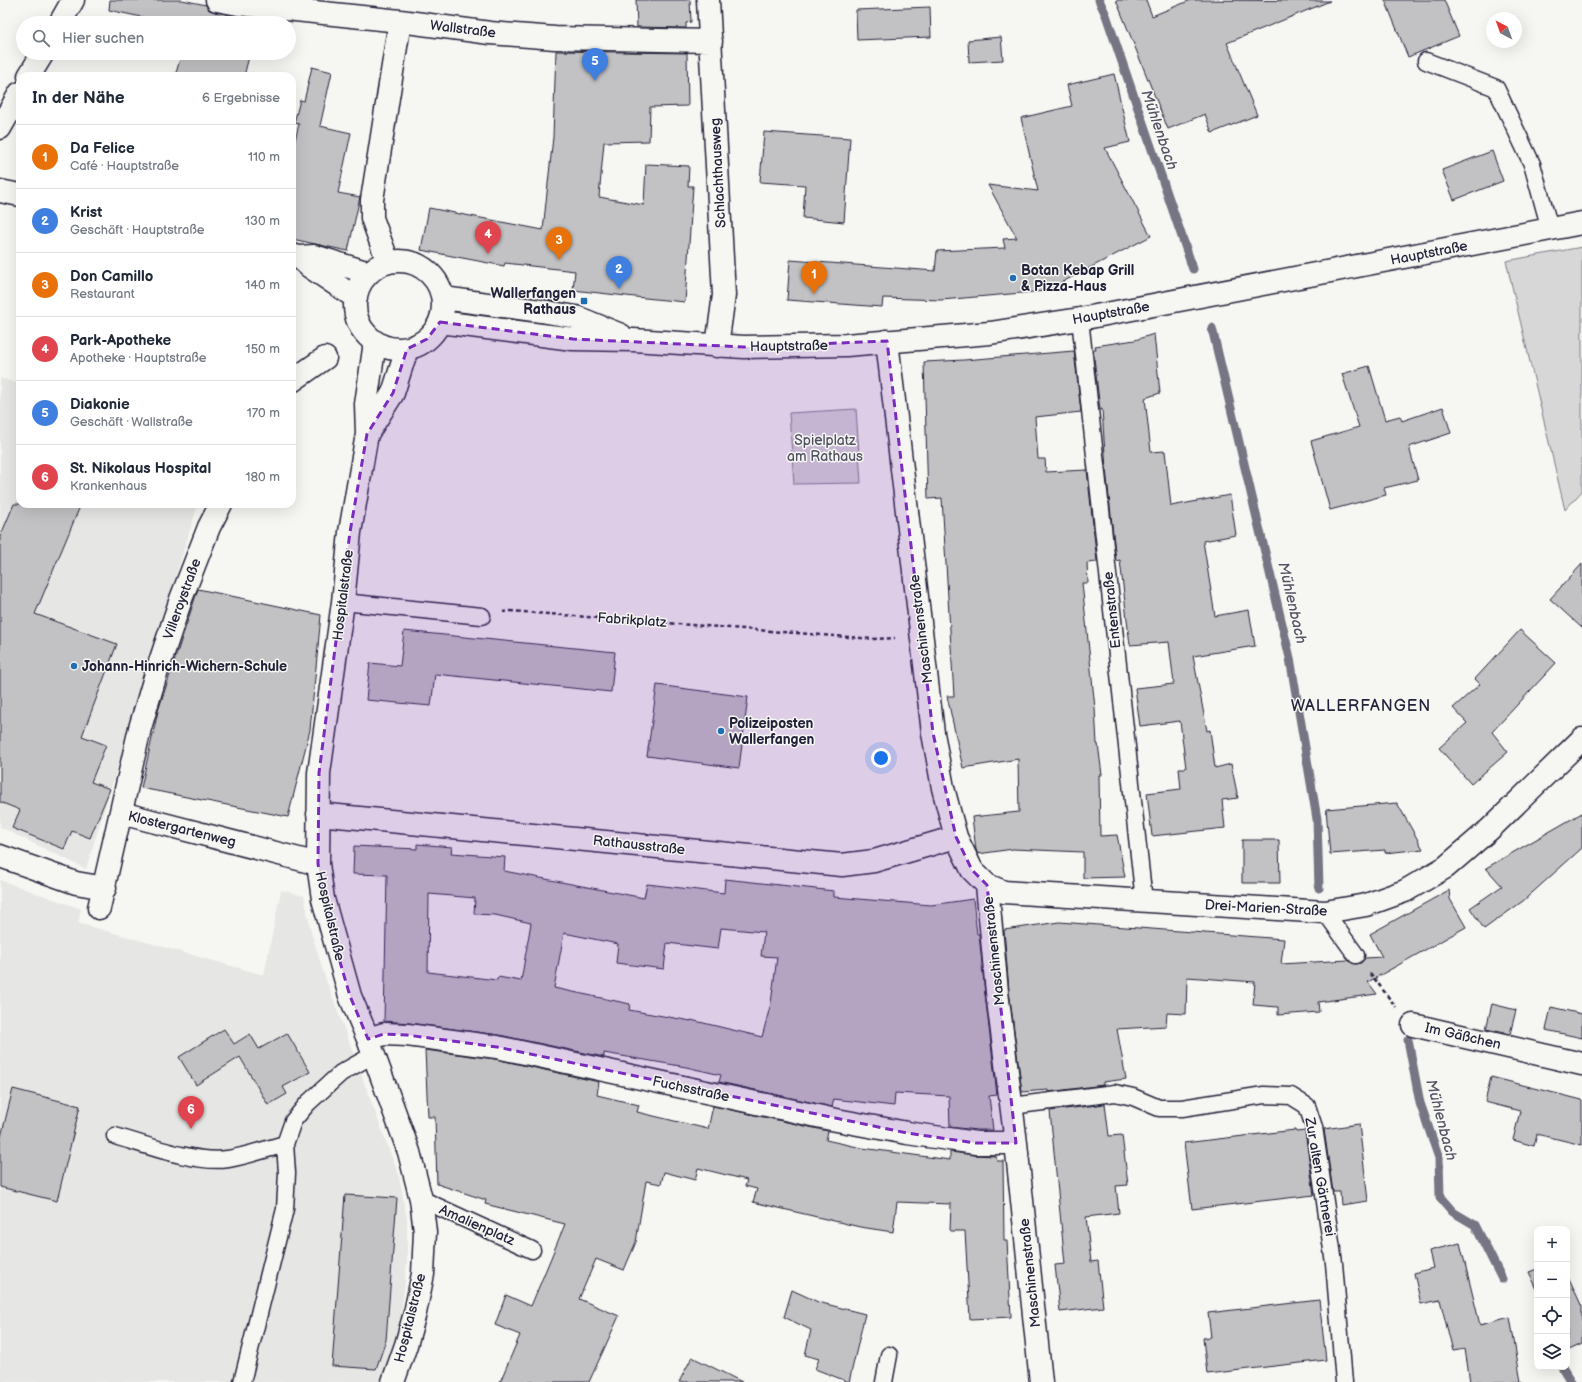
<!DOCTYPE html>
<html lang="de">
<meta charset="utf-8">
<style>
:root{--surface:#fff;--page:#f6f6f7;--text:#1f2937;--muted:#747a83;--line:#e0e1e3;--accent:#0f766e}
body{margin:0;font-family:"Balsamiq Sans",sans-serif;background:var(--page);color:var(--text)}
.controls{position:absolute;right:12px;bottom:12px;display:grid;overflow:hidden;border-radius:8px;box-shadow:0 4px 16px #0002}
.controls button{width:36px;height:36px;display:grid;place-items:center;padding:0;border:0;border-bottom:1px solid var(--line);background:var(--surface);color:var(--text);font:20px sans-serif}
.compass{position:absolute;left:1486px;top:12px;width:36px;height:36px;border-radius:50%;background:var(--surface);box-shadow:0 4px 16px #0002;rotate:319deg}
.you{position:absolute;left:881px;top:758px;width:14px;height:14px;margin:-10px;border:3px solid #fff;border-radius:50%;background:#1a73e8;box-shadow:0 0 0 6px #1a73e833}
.badge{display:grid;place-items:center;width:26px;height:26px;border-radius:50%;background:var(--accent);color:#fff;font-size:13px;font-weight:700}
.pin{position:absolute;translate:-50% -33px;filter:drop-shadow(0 1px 2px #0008)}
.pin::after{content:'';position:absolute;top:21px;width:14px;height:12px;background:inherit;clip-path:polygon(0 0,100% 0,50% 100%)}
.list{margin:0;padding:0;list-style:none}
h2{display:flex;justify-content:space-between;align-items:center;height:52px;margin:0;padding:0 16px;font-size:17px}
h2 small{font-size:13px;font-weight:400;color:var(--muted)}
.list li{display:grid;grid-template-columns:26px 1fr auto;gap:12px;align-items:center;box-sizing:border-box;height:64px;padding:0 16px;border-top:1px solid var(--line)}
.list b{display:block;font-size:15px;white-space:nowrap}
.list p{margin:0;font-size:13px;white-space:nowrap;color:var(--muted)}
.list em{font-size:13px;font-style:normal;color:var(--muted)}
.icon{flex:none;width:22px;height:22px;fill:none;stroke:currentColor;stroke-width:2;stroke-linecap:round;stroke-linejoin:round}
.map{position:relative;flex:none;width:1582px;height:1382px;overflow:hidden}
.search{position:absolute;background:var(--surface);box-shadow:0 4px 16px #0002;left:16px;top:16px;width:280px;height:44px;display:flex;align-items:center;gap:10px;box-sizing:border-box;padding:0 14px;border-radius:22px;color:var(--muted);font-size:15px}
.panel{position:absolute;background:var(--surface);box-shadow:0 4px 16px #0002;left:16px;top:72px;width:280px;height:436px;border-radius:12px}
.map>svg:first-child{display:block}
</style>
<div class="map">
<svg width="1582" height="1382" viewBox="0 0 1582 1382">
<rect width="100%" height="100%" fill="#f6f6f2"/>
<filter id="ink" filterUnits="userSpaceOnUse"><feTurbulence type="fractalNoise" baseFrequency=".025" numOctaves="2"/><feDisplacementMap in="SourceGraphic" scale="8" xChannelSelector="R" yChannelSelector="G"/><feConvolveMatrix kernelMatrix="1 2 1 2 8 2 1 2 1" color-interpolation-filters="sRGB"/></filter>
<g filter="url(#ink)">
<path fill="#e6e6e4" d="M 0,378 L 20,384 L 20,504 L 198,504 L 86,869 L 0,827 Z
M 0,880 L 81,909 L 78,923 L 264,975 L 281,890 L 304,896 L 311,932 L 325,977 L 399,1176 L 407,1219 L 407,1262 L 401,1317 L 387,1373 L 383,1382 L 0,1382 Z"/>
<path fill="#d7d7d7" stroke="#7c7c89" d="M 1582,247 L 1582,491 L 1565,510 L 1506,261 Z
M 856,409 L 861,483 L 794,484 L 789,413 Z"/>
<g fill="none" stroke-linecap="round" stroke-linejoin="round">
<path stroke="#757583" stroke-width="9" d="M 1099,0 L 1106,15 L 1193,269
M 1212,328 L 1290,658 L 1317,819 L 1319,888
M 1408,1040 L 1420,1103 L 1439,1158 L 1440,1197 L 1453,1212 L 1475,1225 L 1502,1279
M 1562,1367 L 1571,1382"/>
</g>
<path fill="#c2c2c4" stroke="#22223b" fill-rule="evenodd" d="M 110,0 L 182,0 L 206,5 L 209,10 L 215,12 L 242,17 L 240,23 L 169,23 L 109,10 Z
M 636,0 L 690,0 L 691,22 L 686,23 L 686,28 L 637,27 Z
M 1116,0 L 1146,0 L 1152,16 L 1191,0 L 1330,1 L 1227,43 L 1257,115 L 1212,133 L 1205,114 L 1168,129 Z
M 1385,0 L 1444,0 L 1459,36 L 1408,57 Z
M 930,7 L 931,37 L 857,40 L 856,10 Z
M 1001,37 L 1003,60 L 969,62 L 968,40 Z
M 556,51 L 687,53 L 688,106 L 650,107 L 649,141 L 604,142 L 599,197 L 644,205 L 646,164 L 689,166 L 688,186 L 693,186 L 685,302 L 635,297 L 573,290 L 575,271 L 505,263 L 504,266 L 421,250 L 429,208 L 543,230 L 553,137 Z
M 182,53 L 250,53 L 244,76 L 175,76 Z
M 312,67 L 332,72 L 320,126 L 351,133 L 338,193 L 360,197 L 348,251 L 292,239 L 292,152 L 299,124 L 294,123 L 300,100 L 304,101 Z
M 1114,74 L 1130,142 L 1105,148 L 1151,236 L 1045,291 L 941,300 L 883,298 L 882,307 L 787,300 L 790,260 L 935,271 L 937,251 L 1005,248 L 1003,239 L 1017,238 L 988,185 L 1038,191 L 1021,118 L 1072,106 L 1067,85 Z
M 764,132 L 850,138 L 844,222 L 803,218 L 805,185 L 760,182 Z
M 1492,151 L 1503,181 L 1454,200 L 1442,170 Z
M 1154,334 L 1160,393 L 1145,398 L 1151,452 L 1165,451 L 1171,506 L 1230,495 L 1236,535 L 1203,541 L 1215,616 L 1249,610 L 1255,646 L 1193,656 L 1207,731 L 1210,730 L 1215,768 L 1231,764 L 1238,798 L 1222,800 L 1225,828 L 1152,836 L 1147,793 L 1181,789 L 1179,768 L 1186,768 L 1180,721 L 1140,726 L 1135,688 L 1174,684 L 1169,642 L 1130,645 L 1120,560 L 1116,561 L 1106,469 L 1102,409 L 1100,410 L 1093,349 L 1096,349 L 1095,346 L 1135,340 Z
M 1074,351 L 1081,412 L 1035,417 L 1038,459 L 1045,459 L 1046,472 L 1087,470 L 1097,562 L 1087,563 L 1088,583 L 1082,583 L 1095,708 L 1097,744 L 1098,744 L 1102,775 L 1099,775 L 1100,836 L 1117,835 L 1125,877 L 1083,878 L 1083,852 L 1013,849 L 978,854 L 976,850 L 972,817 L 1019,812 L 1018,759 L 963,768 L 947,696 L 954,696 L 942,498 L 928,499 L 924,362 L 964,360 Z
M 1369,366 L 1385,420 L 1400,416 L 1402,421 L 1443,407 L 1451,433 L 1409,447 L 1418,480 L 1384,488 L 1386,495 L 1330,510 L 1311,441 L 1359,427 L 1342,374 Z
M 14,504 L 81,504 L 35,614 L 117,644 L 82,736 L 106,745 L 91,782 L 110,789 L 90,838 L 72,831 L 64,849 L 12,828 L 20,810 L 0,802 L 0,537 Z
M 1582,564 L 1582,628 L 1550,599 Z
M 198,589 L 321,615 L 310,730 L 288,817 L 141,788 L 158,711 Z
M 1520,630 L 1556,663 L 1492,732 L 1508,752 L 1471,784 L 1439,748 L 1467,723 L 1453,708 L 1480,684 L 1475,679 Z
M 404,631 L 615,652 L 611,692 L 435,674 L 431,706 L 366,700 L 370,663 L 400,666 Z
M 657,685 L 748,697 L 739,768 L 647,756 Z
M 1397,803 L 1423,849 L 1385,853 L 1385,850 L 1330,854 L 1326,809 Z
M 1582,813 L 1582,848 L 1523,901 L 1484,929 L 1470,908 L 1502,886 L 1486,868 Z
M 1242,840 L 1279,840 L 1280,883 L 1242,883 Z
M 417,844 L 452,847 L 451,853 L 505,857 L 504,871 L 644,898 L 647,884 L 724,893 L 725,879 L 834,891 L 834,897 L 931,905 L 973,899 L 977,934 L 979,934 L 985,994 L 997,1095 L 989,1096 L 993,1130 L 977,1130 L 950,1127 L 949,1096 L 895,1093 L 894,1106 L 834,1099 L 832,1107 L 719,1082 L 721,1075 L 686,1067 L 604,1053 L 604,1057 L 499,1035 L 409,1023 L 384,1021 L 387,875 L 353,874 L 354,846 L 417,849 ZM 429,894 L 475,898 L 474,914 L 495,915 L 531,923 L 521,981 L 498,977 L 497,980 L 428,972 ZM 721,928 L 764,932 L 761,956 L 777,957 L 771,1003 L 762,1037 L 691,1020 L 691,1021 L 629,1010 L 630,1004 L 554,988 L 564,933 L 618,944 L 616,963 L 664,969 L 667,943 L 718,949 Z
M 1449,890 L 1450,899 L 1466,927 L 1368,982 L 1377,994 L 1318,1002 L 1319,1012 L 1278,1015 L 1278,1007 L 1253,1005 L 1255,982 L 1187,977 L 1186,1014 L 1167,1013 L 1166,1026 L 1117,1029 L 1126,1079 L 1103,1082 L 1103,1085 L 1048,1092 L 1048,1090 L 1022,1092 L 1009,991 L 1004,930 L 1059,922 L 1284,939 L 1281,964 L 1348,960 L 1352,963 L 1357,964 L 1362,962 L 1365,958 L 1382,957 L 1370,934 Z
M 1492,1004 L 1516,1010 L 1510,1034 L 1486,1029 Z
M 1551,1007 L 1582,1014 L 1582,1038 L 1546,1030 Z
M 224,1029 L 234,1044 L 250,1034 L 259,1049 L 287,1033 L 310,1072 L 283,1087 L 287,1094 L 268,1105 L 240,1057 L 196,1085 L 179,1057 Z
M 425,1050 L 495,1059 L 599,1082 L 597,1095 L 639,1105 L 637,1112 L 708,1129 L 713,1106 L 828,1131 L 826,1140 L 862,1148 L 950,1160 L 950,1152 L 974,1155 L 996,1156 L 997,1161 L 1003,1161 L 1004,1241 L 1007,1241 L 1011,1317 L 970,1319 L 965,1231 L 950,1231 L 951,1204 L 897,1202 L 893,1232 L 860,1227 L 753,1202 L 757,1189 L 745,1186 L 747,1180 L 698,1168 L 695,1180 L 664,1172 L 661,1184 L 646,1181 L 636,1242 L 624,1270 L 596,1259 L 579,1299 L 619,1316 L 589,1382 L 500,1382 L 520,1335 L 495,1325 L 506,1295 L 531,1306 L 565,1224 L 485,1204 L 486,1200 L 437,1184 L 435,1117 L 428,1117 Z
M 1491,1077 L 1582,1100 L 1582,1145 L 1537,1134 L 1534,1146 L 1513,1140 L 1520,1111 L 1485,1102 Z
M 13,1089 L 80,1106 L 57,1201 L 0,1187 L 0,1141 Z
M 1105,1104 L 1109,1136 L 1122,1135 L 1128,1185 L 1116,1186 L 1119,1213 L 1086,1217 L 1091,1262 L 1098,1261 L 1103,1307 L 1060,1312 L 1055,1265 L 1065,1264 L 1050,1111 Z
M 1359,1124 L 1368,1201 L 1341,1205 L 1340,1192 L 1333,1192 L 1324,1129 Z
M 1295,1130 L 1296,1132 L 1305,1131 L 1314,1195 L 1192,1209 L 1184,1143 Z
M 345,1195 L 397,1198 L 386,1340 L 376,1369 L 332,1366 Z
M 1460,1243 L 1480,1325 L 1510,1317 L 1521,1382 L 1470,1382 L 1465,1349 L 1453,1351 L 1440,1300 L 1421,1304 L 1414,1273 L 1433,1268 L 1429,1251 Z
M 1537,1269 L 1537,1289 L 1529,1272 Z
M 1567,1274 L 1582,1307 L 1582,1344 L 1567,1351 Z
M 792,1290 L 818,1302 L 865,1314 L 849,1382 L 815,1369 L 819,1359 L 805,1355 L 811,1330 L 784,1317 Z
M 1319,1300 L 1326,1360 L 1207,1374 L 1203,1338 L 1211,1337 L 1208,1313 Z
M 692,1357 L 742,1382 L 679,1382 Z"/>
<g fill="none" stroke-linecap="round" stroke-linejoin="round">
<g stroke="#22223b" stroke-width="19">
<path id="service" d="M 1426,61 L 1496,88 L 1532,164 L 1550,229
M 1080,319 L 1144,901
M 343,602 L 482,616
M 1325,912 L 1356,955
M 1011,1106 L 1115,1093 L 1133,1097 L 1159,1108 L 1182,1108 L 1264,1095 L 1291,1096 L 1307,1106 L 1314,1127 L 1334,1263 L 1344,1382
M 115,1136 C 146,1145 197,1164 228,1159 C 247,1156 266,1149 285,1144
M 421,1199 L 532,1250
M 242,1382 L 285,1209 L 287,1173 L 285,1144 L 293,1121 L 308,1103 L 341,1073 L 373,1055
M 884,1382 L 889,1355"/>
</g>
<g stroke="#22223b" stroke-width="25">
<path id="minor" d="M 217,0 L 238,4 L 400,21 L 490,33 L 555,38 L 711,41
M 708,0 L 724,295 L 717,346
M 60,23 L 73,0
M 29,76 L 43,53
M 0,128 L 20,93
M 388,262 L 372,218 L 372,200 L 400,21
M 887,341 L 933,733 L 943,788 L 956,837 L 972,870 L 987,885 L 997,992 L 1016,1143 L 1041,1382
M 375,342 L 366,404 L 367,434 L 350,532 L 343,602 L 319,773 L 318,864 L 323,899 L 350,996 L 368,1039 L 409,1152 L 421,1199 L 425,1232 L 423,1274 L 415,1313 L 406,1345 L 393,1382
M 292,381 L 325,358
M 367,434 L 393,393 L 407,349
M 121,813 L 318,864
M 318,814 L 842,865 L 874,861 L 956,837
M 0,856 L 76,883 L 105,888
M 987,885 L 1004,892 L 1325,912 L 1366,905 L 1405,891 L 1446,867 L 1490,829 L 1582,739
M 99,908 L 140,728 L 155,677 L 181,599 L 209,527 L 221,504
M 1413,1025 L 1582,1064
M 368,1039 L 384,1034 L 407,1035 L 497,1047 L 831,1119 L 907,1133 L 976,1143 L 1016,1143"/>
</g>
<g stroke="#22223b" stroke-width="25">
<path id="secondary" d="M 0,191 L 20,195
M 292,255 L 299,257 L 314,256 L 369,273
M 299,257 L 310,267 L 356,298
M355 305a44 44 0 1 1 88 0a44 44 0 1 1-88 0Z
M 443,298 L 541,311 L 576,317 L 621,335
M 440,322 L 573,339 L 633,340 L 744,347 L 846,345 L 990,333 L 1080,319 L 1582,223"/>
</g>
<path stroke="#22223b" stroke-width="2.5" stroke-dasharray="4 3" stroke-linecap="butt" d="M 503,612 L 510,611 L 874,639 L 895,638
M 1370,973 L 1396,1007"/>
<use href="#service" stroke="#f6f6f2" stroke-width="16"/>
<use href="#minor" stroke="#f6f6f2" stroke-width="22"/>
<use href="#secondary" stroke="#f6f6f2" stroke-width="22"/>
</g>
</g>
<path fill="#7b2cbf" fill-opacity="0.2" stroke="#7b2cbf" stroke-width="3" stroke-dasharray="8 5" stroke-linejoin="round" d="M 440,322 L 573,339 L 744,347 L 887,341 L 933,733 L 956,837 L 972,870 L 987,885 L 1016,1143 L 976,1143 L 907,1133 L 497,1047 L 407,1035 L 384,1034 L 368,1039 L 350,996 L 333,938 L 318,864 L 319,773 L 350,532 L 367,434 L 393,393 L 407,349 L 427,339 Z"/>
<g fill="#1f6fb2" stroke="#f6f6f2" stroke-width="1.5">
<circle cx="1013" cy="278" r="4"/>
<rect x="580" y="297" width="8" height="8" rx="2"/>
<circle cx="74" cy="666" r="4"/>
<circle cx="721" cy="731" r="4"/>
</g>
<g text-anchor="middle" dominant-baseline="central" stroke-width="3" stroke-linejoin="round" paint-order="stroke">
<g font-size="14" fill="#22223b" stroke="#f6f6f2">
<text transform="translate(463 29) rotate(7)">Wallstraße</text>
<text transform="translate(718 173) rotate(-93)">Schlachthausweg</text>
<text transform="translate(1429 253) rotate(-11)">Hauptstraße</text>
<text transform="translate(1111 313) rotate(-10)">Hauptstraße</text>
<text transform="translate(789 346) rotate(-1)">Hauptstraße</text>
<text transform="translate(343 595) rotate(-83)">Hospitalstraße</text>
<text transform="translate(182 599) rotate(-70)">Villeroystraße</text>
<text transform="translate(1112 610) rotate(-96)">Entenstraße</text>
<text transform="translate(632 620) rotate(4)">Fabrikplatz</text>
<text transform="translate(921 629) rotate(-97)">Maschinenstraße</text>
<text transform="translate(182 829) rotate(14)">Klostergartenweg</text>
<text transform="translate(639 845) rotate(6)">Rathausstraße</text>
<text transform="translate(1266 908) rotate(3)">Drei-Marien-Straße</text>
<text transform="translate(330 916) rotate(77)">Hospitalstraße</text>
<text transform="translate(994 951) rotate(-96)">Maschinenstraße</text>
<text transform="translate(1463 1036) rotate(13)">Im Gäßchen</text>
<text transform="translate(691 1089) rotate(12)">Fuchsstraße</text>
<text transform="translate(1320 1177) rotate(80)">Zur alten Gärtnerei</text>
<text transform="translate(477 1225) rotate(24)">Amalienplatz</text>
<text transform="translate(1030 1273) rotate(-96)">Maschinenstraße</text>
<text transform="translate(410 1318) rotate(-76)">Hospitalstraße</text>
</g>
<g font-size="14" font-weight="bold" fill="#22223b" stroke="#f6f6f2" text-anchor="start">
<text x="1021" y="270">Botan Kebap Grill<tspan x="1021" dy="16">&amp; Pizza-Haus</tspan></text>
<text x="576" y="293" text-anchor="end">Wallerfangen<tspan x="576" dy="16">Rathaus</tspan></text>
<text x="82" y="666">Johann-Hinrich-Wichern-Schule</text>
<text x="729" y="723">Polizeiposten<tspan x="729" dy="16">Wallerfangen</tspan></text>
</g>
<g font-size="14" fill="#4f4f62" stroke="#f6f6f2">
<text x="825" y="440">Spielplatz<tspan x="825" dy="16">am Rathaus</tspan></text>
</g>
<g font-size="15" font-style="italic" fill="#535365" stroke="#f6f6f2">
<text transform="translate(1159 130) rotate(71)">Mühlenbach</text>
<text transform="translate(1292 603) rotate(77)">Mühlenbach</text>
<text transform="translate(1441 1120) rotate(75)">Mühlenbach</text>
</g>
<g font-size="16" letter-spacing="1" fill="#22223b" stroke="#f6f6f2">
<text x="1361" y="706">WALLERFANGEN</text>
</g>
</g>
</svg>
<div class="controls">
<button>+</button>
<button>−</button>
<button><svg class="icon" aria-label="locate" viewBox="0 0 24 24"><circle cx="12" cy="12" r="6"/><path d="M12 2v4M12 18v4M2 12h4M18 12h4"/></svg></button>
<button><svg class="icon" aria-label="layers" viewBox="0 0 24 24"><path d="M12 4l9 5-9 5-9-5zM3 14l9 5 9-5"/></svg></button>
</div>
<svg class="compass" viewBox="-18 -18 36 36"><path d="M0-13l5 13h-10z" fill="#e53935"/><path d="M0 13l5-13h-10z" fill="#747a83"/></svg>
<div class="you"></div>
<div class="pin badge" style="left:814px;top:294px;background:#e8710a">1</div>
<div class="pin badge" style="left:619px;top:289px;background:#3f7fe0">2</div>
<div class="pin badge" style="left:559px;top:260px;background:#e8710a">3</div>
<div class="pin badge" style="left:488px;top:254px;background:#e0444e">4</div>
<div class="pin badge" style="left:595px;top:81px;background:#3f7fe0">5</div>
<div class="pin badge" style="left:191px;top:1129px;background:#e0444e">6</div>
<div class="search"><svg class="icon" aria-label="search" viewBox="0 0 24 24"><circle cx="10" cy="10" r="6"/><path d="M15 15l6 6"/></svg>Hier suchen</div>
<section class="panel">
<h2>In der Nähe<small>6 Ergebnisse</small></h2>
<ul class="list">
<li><span class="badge" style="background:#e8710a">1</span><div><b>Da Felice</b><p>Café · Hauptstraße</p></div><em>110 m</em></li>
<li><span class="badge" style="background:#3f7fe0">2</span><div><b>Krist</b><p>Geschäft · Hauptstraße</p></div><em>130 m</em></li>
<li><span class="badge" style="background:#e8710a">3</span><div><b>Don Camillo</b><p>Restaurant</p></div><em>140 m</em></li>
<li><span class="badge" style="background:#e0444e">4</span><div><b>Park-Apotheke</b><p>Apotheke · Hauptstraße</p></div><em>150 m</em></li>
<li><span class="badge" style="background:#3f7fe0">5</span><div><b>Diakonie</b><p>Geschäft · Wallstraße</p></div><em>170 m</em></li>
<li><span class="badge" style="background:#e0444e">6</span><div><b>St. Nikolaus Hospital</b><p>Krankenhaus</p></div><em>180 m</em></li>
</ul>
</section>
</div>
